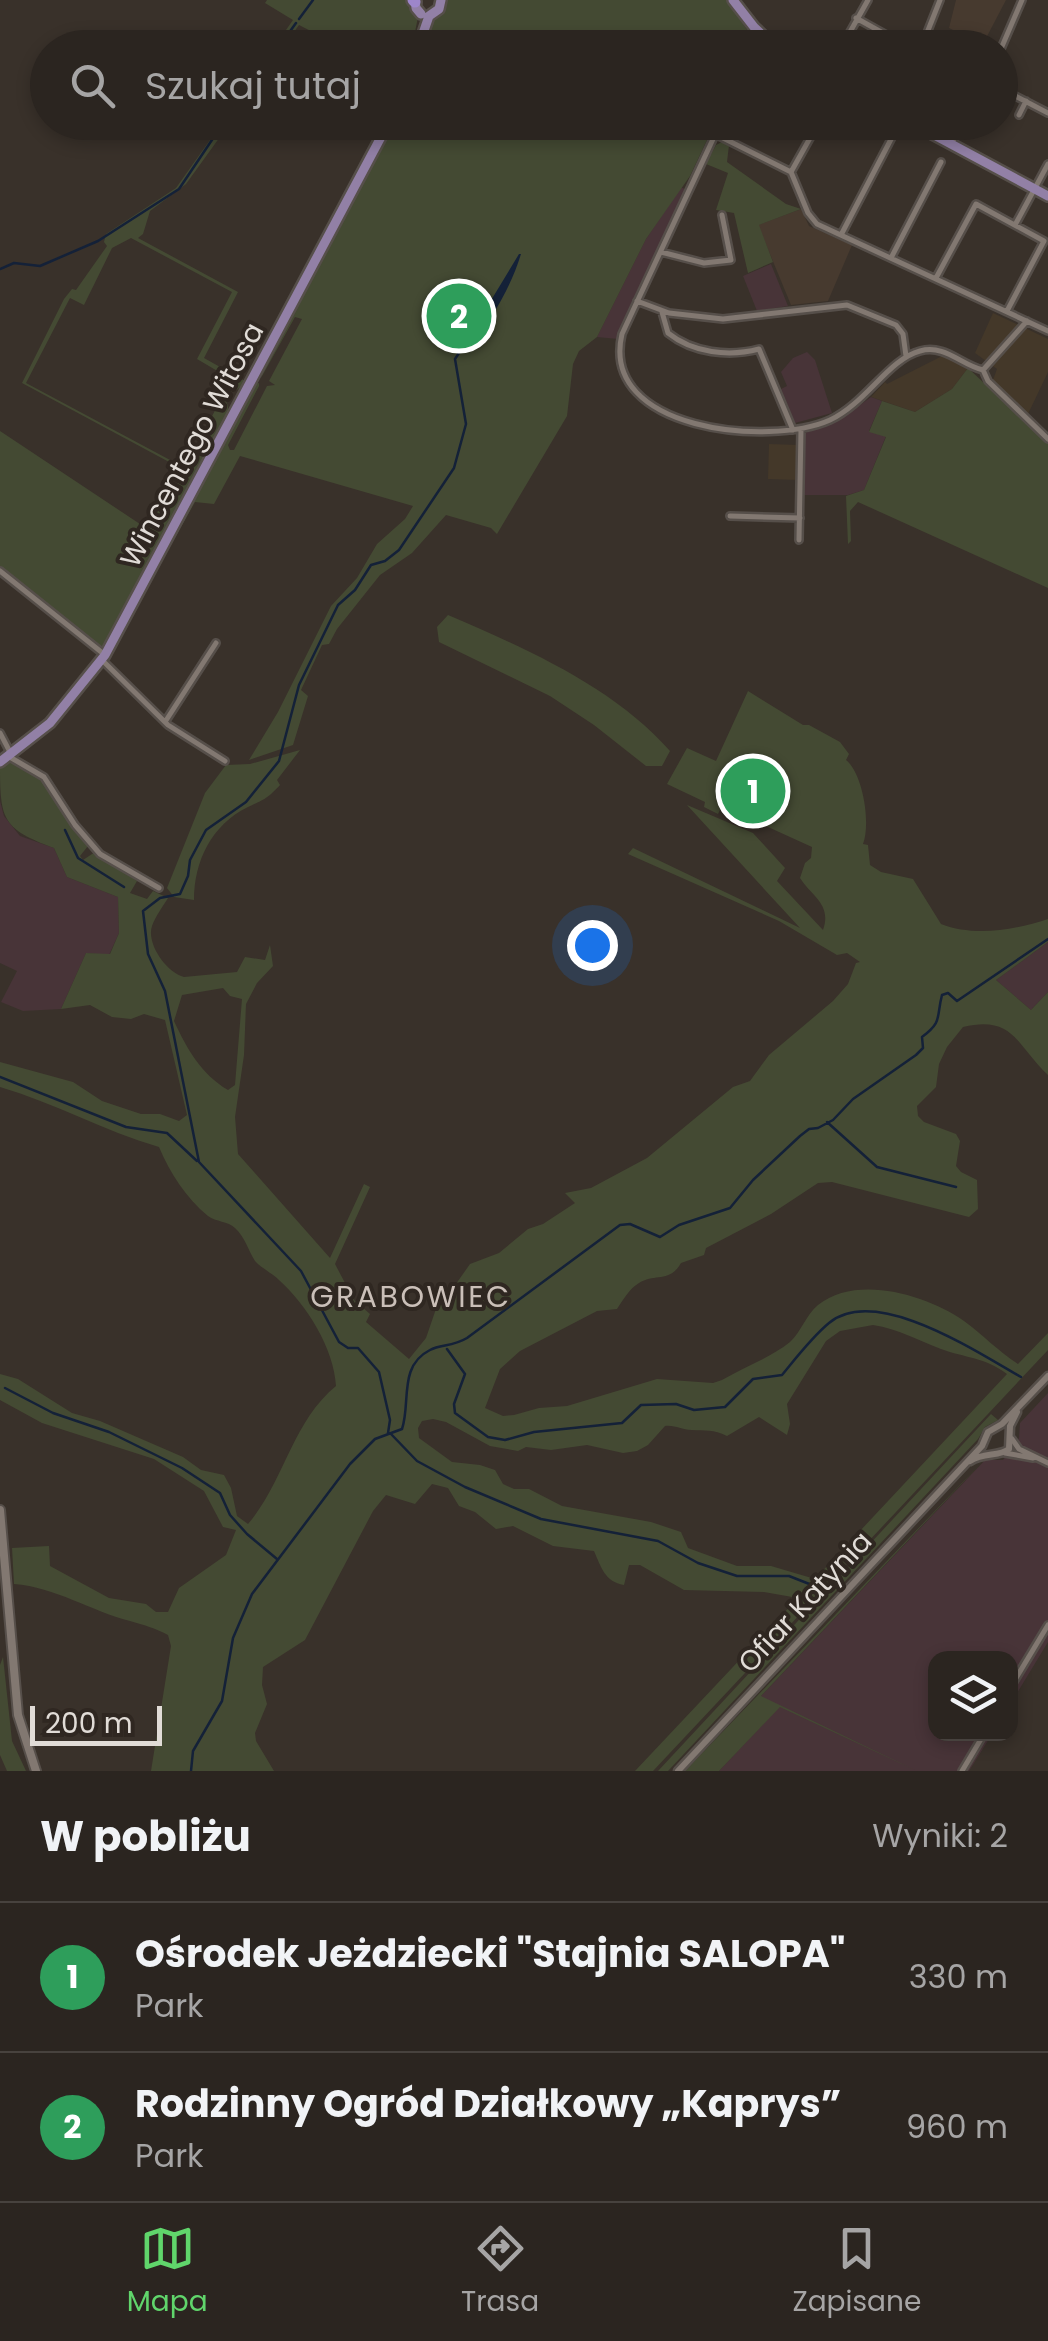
<!DOCTYPE html>
<html lang="pl">
<meta charset="utf-8">
<style>
:root{--surface:#2b2520;--page:#37312d;--text:#f1f3f6;--muted:#a6a5a5;--line:#47423e;--accent:#60d56b}
body{margin:0;font-family:Poppins,sans-serif;background:var(--page);color:var(--text)}
.controls{position:absolute;right:30px;bottom:30px;display:grid;overflow:hidden;border-radius:20px;box-shadow:0 5px 15px #0003}
.controls button{width:90px;height:90px;display:grid;place-items:center;padding:0;border:0;border-bottom:2px solid var(--line);background:var(--surface);color:var(--text);font:50px sans-serif}
.scale{position:absolute;left:30px;bottom:25px;width:132px;box-sizing:border-box;padding-left:10px;border:5px solid #e1dcd7;border-top:0;font-size:28px;line-height:35px;white-space:nowrap;color:#e1dcd7;-webkit-text-stroke:8px #2f2721;paint-order:stroke}
.you{position:absolute;left:592px;top:945px;width:35px;height:35px;margin:-25px;border:8px solid #fff;border-radius:50%;background:#1a73e8;box-shadow:0 0 0 15px #1a73e833}
.badge{display:grid;place-items:center;width:65px;height:65px;border-radius:50%;background:var(--accent);color:#fff;font-size:32px;font-weight:700}
.pin{position:absolute;translate:-50% -50%;border:5px solid #fff;box-shadow:0 2px 10px #0006}
.list{margin:0;padding:0;list-style:none}
h2{display:flex;justify-content:space-between;align-items:center;height:130px;margin:0;padding:0 40px;font-size:42px}
h2 small{font-size:32px;font-weight:400;color:var(--muted)}
.list li{display:grid;grid-template-columns:65px 1fr auto;gap:30px;align-items:center;box-sizing:border-box;height:150px;padding:0 40px;border-top:2px solid var(--line)}
.list b{display:block;font-size:38px;white-space:nowrap}
.list p{margin:0;font-size:32px;white-space:nowrap;color:var(--muted)}
.list em{font-size:32px;font-style:normal;color:var(--muted)}
.icon{flex:none;width:55px;height:55px;fill:none;stroke:currentColor;stroke-width:2;stroke-linecap:round;stroke-linejoin:round}
.map{position:relative;flex:none;width:1048px;height:1771px;overflow:hidden}
.search{position:absolute;background:var(--surface);box-shadow:0 5px 15px #0003;left:30px;right:30px;top:30px;height:110px;display:flex;align-items:center;gap:25px;box-sizing:border-box;padding:0 35px;border-radius:55px;color:var(--muted);font-size:38px}
.sheet{height:430px;background:var(--surface)}
nav{display:flex;justify-content:space-around;align-items:center;box-sizing:border-box;height:140px;border-top:2px solid var(--line);background:var(--surface);font-size:28px;color:var(--muted)}
nav a{display:grid;justify-items:center;gap:5px}
nav .on{color:var(--accent)}
.map>svg:first-child{display:block}
</style>
<div class="map">
<svg width="1048" height="1771" viewBox="0 0 1048 1771">
<rect width="100%" height="100%" fill="#39312a"/>
<path fill="#443829" d="M 993,313 L 1048,339 L 1048,372 L 1028,414 L 993,380 L 997,369 L 975,353 Z
M 944,355 L 968,368 L 952,389 L 915,412 L 871,397 L 885,382 L 887,384 Z
M 769,444 L 799,445 L 798,480 L 768,479 Z"/>
<path fill="#483438" d="M 681,187 L 686,190 L 618,339 L 597,337 L 646,239 Z
M 771,264 L 788,306 L 757,311 L 743,276 Z
M 807,352 L 815,360 L 832,413 L 795,423 L 781,389 L 787,386 L 781,372 L 793,358 Z
M 871,397 L 882,401 L 869,431 L 886,436 L 864,490 L 848,495 L 802,495 L 805,433 L 841,419 Z
M 0,801 L 4,816 L 20,836 L 54,848 L 67,877 L 118,897 L 119,933 L 109,955 L 86,953 L 61,1009 L 23,1011 L 1,1002 L 17,971 L 0,963 Z
M 1048,942 L 1048,992 L 1031,1010 L 996,980 Z
M 1048,1393 L 1048,1642 L 1011,1703 L 1010,1658 L 936,1658 L 936,1734 L 992,1734 L 969,1771 L 719,1771 L 779,1707 L 760,1697 L 985,1460 L 1003,1460 L 1019,1438 L 1020,1423 Z"/>
<path fill="#473a2f" d="M 956,0 L 1006,0 L 983,44 L 949,28 Z
M 801,209 L 809,226 L 852,245 L 828,301 L 791,305 L 758,225 Z"/>
<path fill="#444a33" fill-rule="evenodd" d="M 267,0 L 410,0 L 418,17 L 412,47 L 342,47 L 299,25 L 283,47 L 274,47 L 293,20 L 265,3 Z
M 443,0 L 727,0 L 754,40 L 751,48 L 421,48 L 431,19 Z
M 222,123 L 230,123 L 186,184 L 150,211 L 143,234 L 138,238 L 238,292 L 204,358 L 247,382 L 234,392 L 226,391 L 231,379 L 197,359 L 232,292 L 131,238 L 112,248 L 84,305 L 70,298 L 26,383 L 185,468 L 222,397 C 230,404 229,411 226,420 L 166,533 L 159,539 L 163,541 L 106,650 L 102,651 L 30,589 L 0,568 L 0,431 L 149,530 L 159,509 L 153,504 L 160,491 L 172,495 L 184,470 L 22,383 L 64,299 L 72,289 L 76,290 L 107,246 L 104,242 L 106,234 L 176,188 Z
M 392,123 L 715,123 L 690,176 L 646,239 L 597,337 L 579,351 L 573,364 L 567,416 L 497,534 L 491,528 L 446,515 L 412,553 L 380,575 L 337,629 L 329,644 L 322,645 L 301,690 L 308,696 L 293,745 L 249,760 L 278,712 L 331,606 L 357,578 L 377,544 L 405,519 L 413,506 L 240,456 L 214,504 L 195,502 L 107,659 L 254,384 L 259,383 L 259,386 L 228,445 L 230,450 L 234,450 L 267,386 L 275,385 L 269,381 L 302,319 L 295,317 L 261,378 L 267,356 Z
M 722,142 L 729,145 L 727,162 L 786,204 L 801,209 L 759,225 L 773,262 L 748,273 L 734,213 L 716,210 L 728,173 L 706,164 L 716,145 Z
M 968,368 L 1048,443 L 1048,588 L 858,502 L 850,511 L 851,541 L 848,544 L 846,496 L 864,490 L 886,437 L 869,432 L 882,401 L 915,412 L 952,389 Z
M 448,615 C 525,648 614,687 670,751 L 662,766 L 646,766 L 594,725 L 550,696 L 439,642 L 437,627 Z
M 748,691 L 803,725 L 809,725 L 840,742 L 849,754 L 846,760 C 863,774 871,823 863,844 L 868,845 L 870,865 L 881,872 L 913,879 L 941,924 C 974,937 1015,930 1048,919 L 1048,942 L 996,980 L 1031,1010 L 1048,992 L 1048,1075 C 1016,1045 1014,1015 963,1027 L 947,1047 L 939,1064 L 936,1087 L 917,1106 L 918,1116 L 924,1122 L 956,1134 L 960,1141 L 956,1166 L 961,1172 L 977,1180 L 978,1209 L 969,1217 L 832,1182 L 818,1183 L 771,1214 L 706,1248 L 704,1255 L 681,1263 C 670,1283 655,1273 639,1283 C 629,1289 623,1300 617,1309 L 597,1311 L 520,1351 L 500,1369 L 485,1408 L 503,1416 L 514,1415 L 539,1408 L 567,1406 L 657,1379 L 713,1383 L 722,1380 C 744,1367 770,1358 790,1342 C 801,1332 806,1315 818,1305 C 857,1274 927,1295 964,1321 C 983,1335 998,1351 1018,1364 L 1048,1333 L 1048,1350 L 653,1771 L 635,1771 L 798,1598 L 764,1592 L 684,1590 L 640,1565 L 629,1565 L 624,1585 C 605,1582 601,1567 594,1551 L 553,1546 L 513,1526 L 496,1529 L 475,1512 L 459,1506 L 448,1488 L 432,1484 L 415,1504 L 386,1495 L 373,1511 L 305,1640 L 263,1667 L 262,1685 L 267,1704 L 255,1733 L 256,1741 L 274,1771 L 151,1771 L 171,1646 L 168,1635 C 155,1628 144,1625 130,1621 C 91,1611 55,1587 14,1584 L 12,1548 L 49,1546 L 50,1566 L 109,1598 L 146,1604 L 156,1612 L 168,1612 L 179,1588 L 226,1555 L 236,1530 L 223,1527 L 204,1491 L 154,1459 L 42,1423 L 0,1400 L 0,1374 L 18,1379 L 72,1413 L 100,1421 L 183,1457 L 201,1470 L 224,1475 L 231,1488 L 237,1516 L 248,1524 C 284,1482 292,1422 336,1386 C 334,1349 307,1305 279,1280 C 272,1273 261,1268 255,1261 C 248,1250 245,1237 235,1228 C 228,1221 216,1222 208,1216 C 186,1198 170,1173 159,1147 C 104,1131 55,1103 0,1087 L 0,1062 L 73,1082 L 102,1101 L 141,1114 L 160,1114 L 179,1121 L 187,1115 L 165,1020 L 144,1014 L 131,1019 L 112,1017 L 90,1005 L 61,1009 L 86,953 L 110,954 L 119,933 L 118,897 L 67,877 L 54,848 C 3,829 0,820 0,767 L 7,762 C 50,771 63,815 88,846 L 80,856 L 83,860 L 95,852 L 137,881 L 130,893 L 147,899 L 153,891 L 168,898 C 163,906 155,917 152,926 C 146,944 167,973 184,977 L 237,972 L 245,957 L 265,960 L 270,945 L 273,966 L 257,983 L 246,1004 L 244,1055 L 235,1117 L 238,1154 L 330,1258 L 364,1184 L 370,1187 L 335,1264 L 354,1300 L 370,1314 L 366,1322 L 409,1359 L 426,1338 L 438,1303 L 451,1291 L 470,1264 L 499,1253 L 528,1229 L 543,1224 L 575,1203 L 565,1193 L 591,1188 L 647,1158 L 733,1087 L 750,1081 L 769,1055 L 833,1001 L 848,984 L 856,963 L 860,962 L 847,953 L 837,955 L 779,921 L 628,854 L 633,848 L 800,928 L 687,805 L 753,833 L 785,868 L 777,881 L 823,930 C 832,904 812,897 800,878 L 805,863 L 811,858 L 812,847 L 722,806 L 718,814 L 704,807 L 705,802 L 667,784 L 687,748 L 716,761 ZM 223,988 L 230,996 L 242,999 L 235,1085 L 228,1090 C 201,1074 187,1049 174,1021 L 182,995 ZM 873,1325 C 899,1329 917,1340 941,1349 C 965,1358 985,1357 1007,1374 L 815,1579 L 771,1566 L 737,1566 L 688,1548 L 681,1532 L 651,1522 L 562,1506 L 529,1489 L 514,1489 L 503,1484 L 495,1470 L 480,1465 L 452,1462 L 419,1438 L 418,1428 L 422,1421 L 433,1419 L 446,1422 L 490,1446 L 518,1451 L 526,1447 L 551,1450 L 587,1445 L 623,1453 L 637,1451 L 648,1445 L 665,1426 C 676,1425 681,1430 692,1430 C 706,1431 713,1429 727,1436 L 759,1417 L 787,1435 L 790,1424 L 787,1404 L 826,1341 L 840,1331 Z
M 300,750 L 277,780 L 280,785 C 267,799 265,799 248,807 C 211,825 194,862 194,900 L 174,897 L 167,888 L 205,793 L 226,765 L 250,764 Z
M 991,1414 L 998,1420 L 985,1427 L 978,1439 L 668,1771 L 658,1771 Z
M 984,1460 L 1002,1460 L 984,1460 L 761,1696 L 917,1771 L 780,1707 L 719,1771 L 685,1771 Z
M 3,1657 L 12,1741 L 26,1771 L 7,1771 L 0,1755 L 0,1665 Z"/>
<path fill="#142138" d="M 519,254 L 521,254 C 510,290 491,319 469,350 L 461,350 L 459,345 L 490,302 Z"/>
<g fill="none" stroke-linecap="round" stroke-linejoin="round">
<path stroke="#142138" stroke-width="2.5" d="M 299,19 L 313,0
M 278,48 L 296,23
M 0,269 L 14,263 L 40,266 L 98,241 L 179,189 L 224,122
M 65,830 L 78,858 L 124,887
M 0,1077 L 126,1127 L 167,1133 L 197,1161
M 827,1122 L 877,1167 L 956,1187
M 447,1349 L 465,1374 L 454,1404 L 455,1413 L 488,1437 L 505,1440 L 534,1432 L 622,1423 L 641,1405 L 676,1404 L 694,1410 L 725,1407 L 753,1379 L 782,1375 C 796,1358 812,1337 829,1323 C 876,1284 978,1353 1021,1377
M 5,1388 L 53,1413 L 109,1432 L 182,1468 L 220,1493 L 230,1515 L 247,1534 L 277,1559
M 388,1433 L 390,1420 L 379,1372 L 358,1348 L 348,1348 L 339,1342 L 301,1271 L 199,1162 L 165,991 L 148,954 L 143,911 L 160,898 L 180,894 L 188,876 L 190,860 L 206,830 L 246,802 L 279,761 L 299,685 L 338,605 L 355,590 L 371,565 L 385,561 L 399,550 L 454,468 L 466,424 L 455,359 L 461,350
M 391,1434 L 417,1461 L 465,1487 L 541,1519 L 658,1541 L 698,1563 L 737,1576 L 789,1576 L 817,1587
M 191,1771 L 193,1751 L 222,1701 L 233,1638 L 252,1594 L 350,1464 L 375,1439 L 402,1429 C 411,1403 398,1366 430,1350 C 441,1344 452,1347 467,1338 L 620,1225 L 630,1224 L 660,1237 L 679,1225 L 730,1208 L 753,1180 L 800,1136 L 809,1129 L 818,1128 L 833,1120 L 853,1099 L 916,1055 L 923,1048 L 922,1037 C 943,1021 936,1018 942,995 L 948,993 L 957,1001 L 1048,939"/>
<g stroke="#564f4a" stroke-width="10">
<path id="minor" d="M 856,18 L 910,48
M 757,48 L 763,37
M 841,48 L 868,0
M 921,48 L 940,0
M 1000,51 L 1022,0
M 1000,88 L 1048,113
M 1019,115 L 1026,101
M 721,122 L 622,334 C 599,431 770,447 830,420 C 866,403 889,359 920,351 C 945,344 961,365 983,370 L 988,381 L 1048,439
M 717,135 L 791,172 L 808,213 L 817,224 L 1048,331
M 951,144 L 963,122
M 791,172 L 819,122
M 1015,225 L 1048,164
M 841,235 L 900,122
M 661,252 L 704,263 L 731,260 L 722,215
M 891,258 L 941,162
M 936,278 L 976,204 L 1044,241 L 1007,311
M 637,301 L 669,313 L 723,319 L 847,305 L 896,325 L 903,334 L 906,356
M 662,312 L 668,333 C 693,353 729,357 759,349 L 793,430
M 983,370 L 1027,321
M 730,516 L 800,518
M 799,540 L 801,429
M 0,571 L 105,655
M 102,660 L 168,725 L 225,761
M 165,722 L 216,643
M 0,733 L 10,752
M 8,756 L 44,777 L 75,825 L 100,854 L 159,888
M 1012,1439 L 1019,1449 L 1048,1463
M 1005,1453 L 1033,1458
M 1010,1688 L 1048,1625
M 962,1771 L 984,1734"/>
</g>
<g stroke="#564f4a" stroke-width="11">
<path id="tertiary" d="M 970,1461 C 984,1452 999,1457 1009,1449 L 1010,1426 L 1017,1412
M 678,1771 L 982,1446 L 988,1432 L 1002,1424 L 1048,1376"/>
</g>
<g stroke="#564f4a" stroke-width="12">
<path id="secondary" d="M 0,1510 L 18,1715 L 36,1771"/>
</g>
<g stroke="#564f4a" stroke-width="14">
<path id="primary" d="M 415,0 L 416,8 L 421,14
M 733,0 L 754,27 L 776,48
M 429,16 L 439,9 L 441,0
M 418,48 L 429,16
M 910,122 L 1048,196
M 0,762 L 50,723 L 105,655 L 389,122"/>
</g>
<g stroke="#564f4a" stroke-width="16">
<path id="motorway" d="M 413,0 L 415,2"/>
</g>
<use href="#minor" stroke="#827871" stroke-width="5"/>
<use href="#tertiary" stroke="#827871" stroke-width="6"/>
<use href="#secondary" stroke="#827871" stroke-width="8"/>
<use href="#primary" stroke="#9280a6" stroke-width="9"/>
<use href="#motorway" stroke="#9d86ca" stroke-width="11"/>
</g>
<g text-anchor="middle" dominant-baseline="central" stroke-width="8" stroke-linejoin="round" paint-order="stroke">
<g font-size="28" fill="#e1dcd7" stroke="#2f2721">
<text transform="translate(192 445) rotate(-62)">Wincentego Witosa</text>
<text transform="translate(805 1602) rotate(-47)">Ofiar Katynia</text>
</g>
<g font-size="30" letter-spacing="2.5" fill="#cabfb8" stroke="#2f2721">
<text x="411" y="1296">GRABOWIEC</text>
</g>
</g>
</svg>
<div class="controls">
<button><svg class="icon" aria-label="layers" viewBox="0 0 24 24"><path d="M12 4l9 5-9 5-9-5zM3 14l9 5 9-5"/></svg></button>
</div>
<div class="scale">200 m</div>
<div class="you"></div>
<div class="pin badge" style="left:753px;top:791px;background:#2e9e5b">1</div>
<div class="pin badge" style="left:459px;top:316px;background:#2e9e5b">2</div>
<div class="search"><svg class="icon" aria-label="search" viewBox="0 0 24 24"><circle cx="10" cy="10" r="6"/><path d="M15 15l6 6"/></svg>Szukaj tutaj</div>
</div>
<section class="sheet">
<h2>W pobliżu<small>Wyniki: 2</small></h2>
<ul class="list">
<li><span class="badge" style="background:#2e9e5b">1</span><div><b>Ośrodek Jeżdziecki &quot;Stajnia SALOPA&quot;</b><p>Park</p></div><em>330 m</em></li>
<li><span class="badge" style="background:#2e9e5b">2</span><div><b>Rodzinny Ogród Działkowy „Kaprys”</b><p>Park</p></div><em>960 m</em></li>
</ul>
</section>
<nav>
<a class="on"><svg class="icon" aria-label="map" viewBox="0 0 24 24"><path d="M3 6l6-2 6 2 6-2v14l-6 2-6-2-6 2zM9 4v14M15 6v14"/></svg>Mapa</a>
<a><svg class="icon" aria-label="directions" viewBox="0 0 24 24"><path d="M12 3l9 9-9 9-9-9zM9 14v-3h6M13 9l2 2-2 2"/></svg>Trasa</a>
<a><svg class="icon" aria-label="saved" viewBox="0 0 24 24"><path d="M7 4h10v16l-5-4-5 4z"/></svg>Zapisane</a>
</nav>
